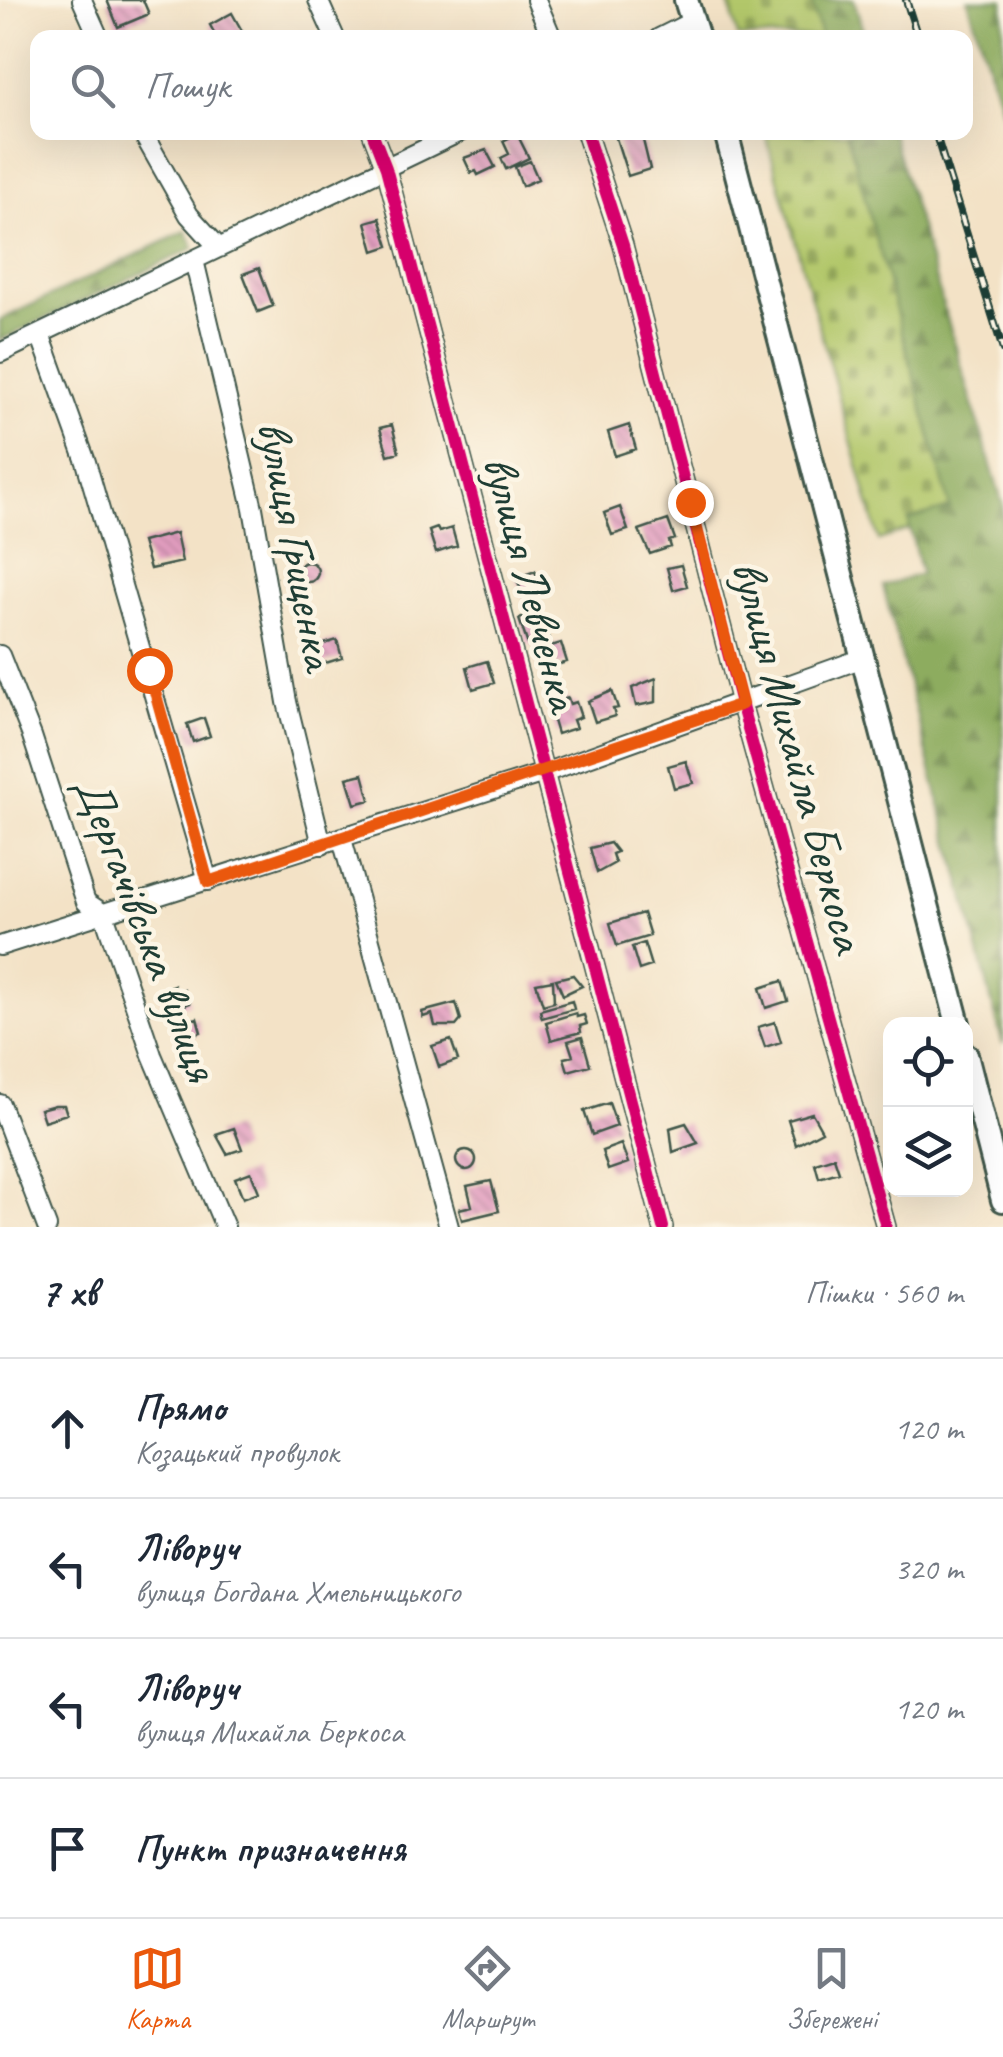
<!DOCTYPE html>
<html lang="uk">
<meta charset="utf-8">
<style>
:root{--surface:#fff;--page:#f6f6f7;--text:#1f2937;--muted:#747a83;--line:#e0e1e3;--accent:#ea580c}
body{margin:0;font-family:Caveat,sans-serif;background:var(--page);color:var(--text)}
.controls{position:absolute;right:30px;bottom:30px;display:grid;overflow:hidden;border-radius:20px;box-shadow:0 10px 40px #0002}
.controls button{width:90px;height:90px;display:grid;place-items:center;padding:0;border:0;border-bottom:2px solid var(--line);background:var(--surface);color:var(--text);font:50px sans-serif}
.stop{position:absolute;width:30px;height:30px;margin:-22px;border:8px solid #ea580c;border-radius:50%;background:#fff}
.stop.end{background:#ea580c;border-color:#fff;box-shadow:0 2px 10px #0008}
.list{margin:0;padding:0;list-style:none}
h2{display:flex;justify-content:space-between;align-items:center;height:130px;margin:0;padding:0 40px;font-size:42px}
h2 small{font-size:32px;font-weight:400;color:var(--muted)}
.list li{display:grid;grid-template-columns:65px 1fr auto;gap:30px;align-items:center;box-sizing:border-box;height:140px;padding:0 40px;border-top:2px solid var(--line)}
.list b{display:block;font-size:38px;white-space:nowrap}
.list p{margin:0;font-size:32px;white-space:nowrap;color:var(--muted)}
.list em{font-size:32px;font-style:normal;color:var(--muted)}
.icon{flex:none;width:55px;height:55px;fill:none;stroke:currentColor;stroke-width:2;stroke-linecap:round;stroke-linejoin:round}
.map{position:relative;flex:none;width:1003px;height:1227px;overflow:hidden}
.search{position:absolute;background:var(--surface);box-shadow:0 10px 40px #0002;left:30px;right:30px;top:30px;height:110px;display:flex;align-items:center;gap:25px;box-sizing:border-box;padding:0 35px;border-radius:20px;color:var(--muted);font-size:38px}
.sheet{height:690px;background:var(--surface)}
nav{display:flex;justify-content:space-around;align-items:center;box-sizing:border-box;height:140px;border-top:2px solid var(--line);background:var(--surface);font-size:28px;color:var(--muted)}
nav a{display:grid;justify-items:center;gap:5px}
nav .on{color:var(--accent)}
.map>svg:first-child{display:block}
</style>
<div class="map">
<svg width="1003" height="1227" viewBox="0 0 1003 1227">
<defs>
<pattern id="forest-firs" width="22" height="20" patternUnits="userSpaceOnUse" patternTransform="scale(2.5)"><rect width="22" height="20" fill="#8dac5f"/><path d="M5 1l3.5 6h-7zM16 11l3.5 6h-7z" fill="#738d4f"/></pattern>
<pattern id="cemetery-stones" width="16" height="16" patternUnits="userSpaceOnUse" patternTransform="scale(2.5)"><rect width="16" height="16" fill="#b2c76b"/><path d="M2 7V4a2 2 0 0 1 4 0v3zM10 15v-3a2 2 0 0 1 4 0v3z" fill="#90a359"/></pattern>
<pattern id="building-back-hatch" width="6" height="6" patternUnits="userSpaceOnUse" patternTransform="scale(2.5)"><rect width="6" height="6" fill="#e29dbf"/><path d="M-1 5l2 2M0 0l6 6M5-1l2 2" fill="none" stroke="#b7819c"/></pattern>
</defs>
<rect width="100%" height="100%" fill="#fcf5e5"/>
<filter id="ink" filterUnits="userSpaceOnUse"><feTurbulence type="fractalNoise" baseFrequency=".01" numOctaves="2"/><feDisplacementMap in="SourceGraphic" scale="20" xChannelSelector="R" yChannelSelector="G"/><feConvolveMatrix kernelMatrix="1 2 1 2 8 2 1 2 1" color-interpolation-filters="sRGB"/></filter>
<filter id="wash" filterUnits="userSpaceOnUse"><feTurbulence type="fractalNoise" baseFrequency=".0048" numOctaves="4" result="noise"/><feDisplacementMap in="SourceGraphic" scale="40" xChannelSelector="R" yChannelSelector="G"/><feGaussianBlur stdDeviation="2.25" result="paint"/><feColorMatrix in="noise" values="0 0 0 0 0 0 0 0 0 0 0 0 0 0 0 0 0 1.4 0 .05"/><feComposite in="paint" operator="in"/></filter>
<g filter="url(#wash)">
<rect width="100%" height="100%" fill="#f3e2c6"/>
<path fill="url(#forest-firs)" stroke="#56744a" stroke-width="2.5" d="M 811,0 L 854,0 L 865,37 L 821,37 Z
M 968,0 L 1003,0 L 1003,115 Z
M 847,133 L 892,133 L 1003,506 L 1003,1045 L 883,586 L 921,574 L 908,520 L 950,508 Z
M 186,231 L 194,248 L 0,340 L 0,320 Z"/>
<path fill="url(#cemetery-stones)" stroke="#688250" stroke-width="2.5" d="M 728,0 L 811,0 L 821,37 L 738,37 Z
M 765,133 L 847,133 L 950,508 L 908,520 L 910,529 L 879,540 Z"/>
<g id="blocks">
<path fill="url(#building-back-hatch)" d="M 107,0 L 143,0 L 149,14 L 118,27 Z
M 232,13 L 246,38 L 217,38 L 210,25 Z
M 614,132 L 641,132 L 650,169 L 628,176 Z
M 517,134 L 529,158 L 506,169 L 501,158 L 509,154 L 503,141 Z
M 486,150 L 495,167 L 478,175 L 476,171 L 471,173 L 464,158 Z
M 530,161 L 538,179 L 522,186 L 515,167 Z
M 380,218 L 389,246 L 374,251 L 366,222 Z
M 259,268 L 273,306 L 258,312 L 243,274 Z
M 392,425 L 399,452 L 388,455 L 380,428 Z
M 629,425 L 636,449 L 615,456 L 608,432 Z
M 620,507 L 628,530 L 612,535 L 604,513 Z
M 668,520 L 675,539 L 669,541 L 671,547 L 650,554 L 639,530 Z
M 437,528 L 439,532 L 452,528 L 457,546 L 436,553 L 429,531 Z
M 176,533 L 182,562 L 150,569 L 142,542 Z
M298 572a10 10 0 1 1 20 0a10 10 0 1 1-20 0Z
M 681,565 L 687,586 L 673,590 L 667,568 Z
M 535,571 L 543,594 L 525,600 L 516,578 Z
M 540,612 L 549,638 L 528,645 L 519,619 Z
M 337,640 L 342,658 L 319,665 L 318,646 Z
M 561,643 L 567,662 L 540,670 L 534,651 Z
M 487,661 L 494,683 L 473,689 L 467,667 Z
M 656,678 L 656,702 L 636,706 L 632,688 Z
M 612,691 L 618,708 L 613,709 L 615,716 L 595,722 L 588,701 Z
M 568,698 L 570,704 L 576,702 L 581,717 L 573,720 L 576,728 L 557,734 L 548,704 Z
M 204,718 L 210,736 L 193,742 L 187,724 Z
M 686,761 L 693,783 L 674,788 L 668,766 Z
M 363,774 L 370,800 L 355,804 L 347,778 Z
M 610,843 L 617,852 L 612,854 L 615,863 L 597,873 L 590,848 Z
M 643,913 L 650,936 L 617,946 L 610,923 Z
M 644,943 L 651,966 L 639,970 L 632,947 Z
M 573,975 L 582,986 L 563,995 L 556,979 Z
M 553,980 L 554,1002 L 543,1005 L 536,983 Z
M 782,981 L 788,1001 L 766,1008 L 760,988 Z
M 174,985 L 177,993 L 184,990 L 190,1003 L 166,1012 L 159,991 Z
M 572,1001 L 574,1009 L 542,1018 L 540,1010 Z
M 456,1003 L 461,1020 L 456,1026 L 435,1026 L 432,1014 L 423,1017 L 422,1012 Z
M 576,1013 L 577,1017 L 584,1015 L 587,1024 L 580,1026 L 581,1032 L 551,1040 L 546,1022 Z
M 197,1018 L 201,1032 L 192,1035 L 193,1039 L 177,1039 L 176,1024 Z
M 775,1022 L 781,1042 L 765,1047 L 758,1027 Z
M 582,1037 L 590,1065 L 568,1071 L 564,1058 L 573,1056 L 568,1041 Z
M 451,1040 L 458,1060 L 439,1067 L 432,1046 Z
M 609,1103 L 617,1126 L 592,1135 L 584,1111 Z
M 55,1105 L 64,1105 L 67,1114 L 44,1121 L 40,1109 Z
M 812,1113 L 822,1131 L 796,1145 L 788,1120 Z
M 686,1123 L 698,1143 L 673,1152 L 670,1128 Z
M 234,1128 L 242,1149 L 227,1154 L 216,1134 Z
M 621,1144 L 628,1163 L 608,1170 L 602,1151 Z
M456 1160a10 10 0 1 1 20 0a10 10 0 1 1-20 0Z
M 834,1157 L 839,1172 L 819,1178 L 815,1163 Z
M 251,1172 L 259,1192 L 243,1198 L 235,1178 Z
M 491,1181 L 499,1211 L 462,1220 L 459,1209 L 472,1206 L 467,1186 Z"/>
</g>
</g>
<g filter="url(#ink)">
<use href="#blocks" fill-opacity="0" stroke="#3f564a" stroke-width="2.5"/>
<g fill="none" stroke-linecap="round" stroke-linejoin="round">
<g stroke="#3f564a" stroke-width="22">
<path id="minor" d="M 82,0 L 99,38
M 318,0 L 335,38
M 536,0 L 552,38
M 659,38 L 693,21
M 142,132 L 189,215 L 219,248
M 372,132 L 386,168 L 663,1227
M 586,132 L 623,245 L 741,703 L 886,1227
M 194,260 L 253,508 L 287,702 L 322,845
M 40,334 L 86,462 L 208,881
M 0,353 L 460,132
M 0,655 L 32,736 L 86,902 L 104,914 L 152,1055 L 225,1227
M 342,839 L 449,1227
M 0,946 L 544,773 L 863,658
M 0,1104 L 47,1227"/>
</g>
<g stroke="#3f564a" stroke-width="28">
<path id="major" d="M 686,0 L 698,38
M 726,132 L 958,1024
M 966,1055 L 1003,1200"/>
</g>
<use href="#minor" stroke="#fff" stroke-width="18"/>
<use href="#major" stroke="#fff" stroke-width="22"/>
<g stroke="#1f3d34" stroke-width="8">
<path id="rail" d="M 906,0 L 918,38
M 935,132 L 1003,350"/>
</g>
<use href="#rail" stroke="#fcf5e5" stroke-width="4" stroke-dasharray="11" stroke-linecap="butt"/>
<g stroke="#fcf5e5" stroke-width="19">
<path id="cycleway" d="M 372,132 L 386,168 L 663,1227
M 586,132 L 623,245 L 741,703 L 886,1227"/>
</g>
<use href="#cycleway" stroke="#d6006c" stroke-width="12"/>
</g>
</g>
<g fill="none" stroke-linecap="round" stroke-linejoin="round" filter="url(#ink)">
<path stroke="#ea580c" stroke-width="12" d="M 149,670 L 208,882 L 742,704 L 690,502"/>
</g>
<g text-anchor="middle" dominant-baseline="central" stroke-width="9" stroke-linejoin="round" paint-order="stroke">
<g font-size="48" fill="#1f3d34" stroke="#fcf5e5">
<text transform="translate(297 545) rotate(79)">вулиця Гриценка</text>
<text transform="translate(532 583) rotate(75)">вулиця Левченка</text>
<text transform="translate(799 756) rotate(75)">вулиця Михайла Беркоса</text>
<text transform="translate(147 928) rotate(69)">Дергачівська вулиця</text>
</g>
</g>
</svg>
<div class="controls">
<button><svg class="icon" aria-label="locate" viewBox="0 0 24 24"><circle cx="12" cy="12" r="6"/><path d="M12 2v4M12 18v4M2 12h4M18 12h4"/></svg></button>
<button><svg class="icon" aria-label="layers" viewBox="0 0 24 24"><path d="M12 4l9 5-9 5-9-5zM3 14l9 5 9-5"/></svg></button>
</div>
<div class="stop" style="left:149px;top:670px"></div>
<div class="stop end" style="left:690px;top:502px"></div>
<div class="search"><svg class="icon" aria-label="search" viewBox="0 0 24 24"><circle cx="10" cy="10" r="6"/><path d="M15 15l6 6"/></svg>Пошук</div>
</div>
<section class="sheet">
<h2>7 хв<small>Пішки · 560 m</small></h2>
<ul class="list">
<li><svg class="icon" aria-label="ahead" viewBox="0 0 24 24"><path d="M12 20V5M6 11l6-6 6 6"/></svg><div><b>Прямо</b><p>Козацький провулок</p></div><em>120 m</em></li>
<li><svg class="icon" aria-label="left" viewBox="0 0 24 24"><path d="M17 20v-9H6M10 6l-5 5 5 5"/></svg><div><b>Ліворуч</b><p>вулиця Богдана Хмельницького</p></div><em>320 m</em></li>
<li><svg class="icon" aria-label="left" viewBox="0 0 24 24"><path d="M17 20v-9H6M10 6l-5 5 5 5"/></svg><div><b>Ліворуч</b><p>вулиця Михайла Беркоса</p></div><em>120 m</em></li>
<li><svg class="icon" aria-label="arrive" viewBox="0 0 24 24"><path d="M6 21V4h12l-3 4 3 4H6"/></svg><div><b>Пункт призначення</b></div></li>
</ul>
</section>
<nav>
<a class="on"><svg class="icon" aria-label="map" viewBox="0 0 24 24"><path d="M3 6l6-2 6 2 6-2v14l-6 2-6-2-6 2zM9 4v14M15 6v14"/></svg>Карта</a>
<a><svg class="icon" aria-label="directions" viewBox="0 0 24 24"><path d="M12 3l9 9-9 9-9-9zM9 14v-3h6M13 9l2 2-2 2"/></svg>Маршрут</a>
<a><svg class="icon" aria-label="saved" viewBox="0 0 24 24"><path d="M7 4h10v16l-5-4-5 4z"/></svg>Збережені</a>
</nav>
